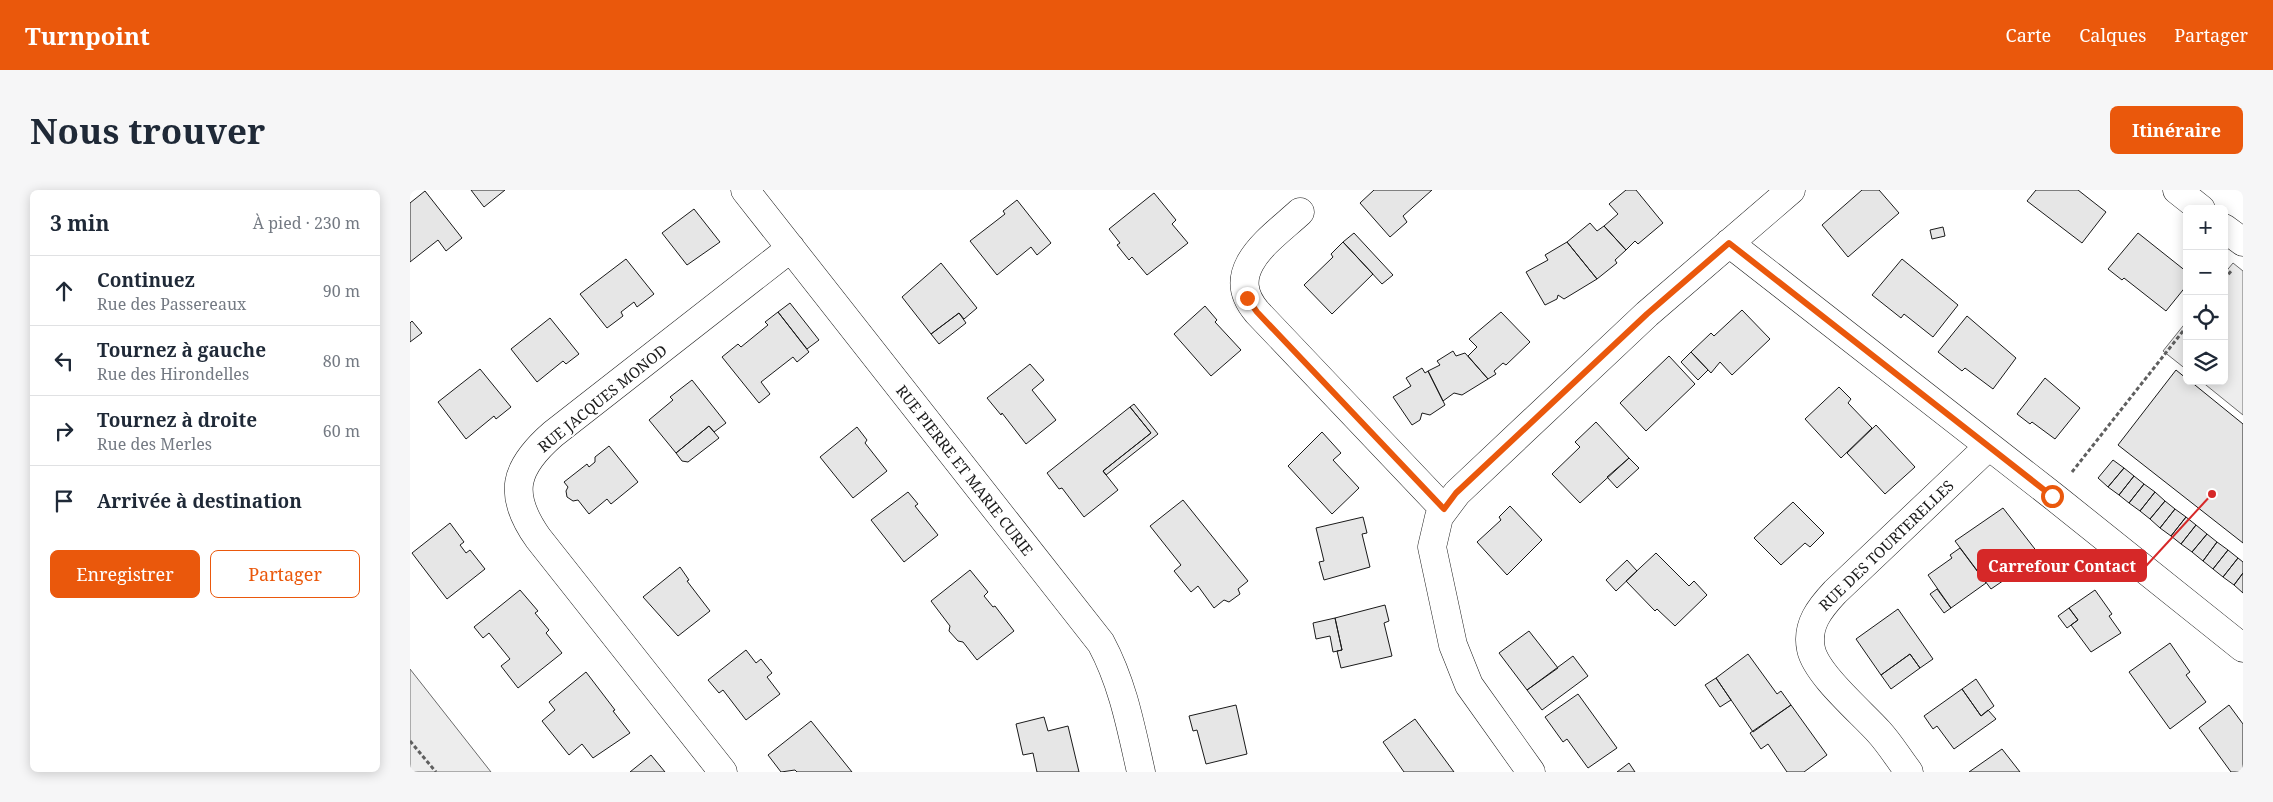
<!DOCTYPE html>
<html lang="fr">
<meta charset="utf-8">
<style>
:root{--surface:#fff;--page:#f6f6f7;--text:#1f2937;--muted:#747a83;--line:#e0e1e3;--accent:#ea580c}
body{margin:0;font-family:"Noto Serif",serif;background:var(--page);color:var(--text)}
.controls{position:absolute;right:15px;top:15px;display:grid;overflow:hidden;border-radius:8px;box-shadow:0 2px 12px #0003}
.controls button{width:45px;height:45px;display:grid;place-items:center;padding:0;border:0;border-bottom:1px solid var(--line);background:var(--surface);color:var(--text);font:25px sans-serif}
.stop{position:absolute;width:15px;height:15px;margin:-11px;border:4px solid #ea580c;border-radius:50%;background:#fff}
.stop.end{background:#ea580c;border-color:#fff;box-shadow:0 1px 5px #0008}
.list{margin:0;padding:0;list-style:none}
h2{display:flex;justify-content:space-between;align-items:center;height:65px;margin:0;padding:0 20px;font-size:21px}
h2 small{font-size:16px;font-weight:400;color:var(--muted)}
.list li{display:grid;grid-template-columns:32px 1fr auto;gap:15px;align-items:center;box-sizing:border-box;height:70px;padding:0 20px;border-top:1px solid var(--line)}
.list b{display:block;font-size:19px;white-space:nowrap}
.list p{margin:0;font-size:16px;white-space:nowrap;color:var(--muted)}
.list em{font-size:16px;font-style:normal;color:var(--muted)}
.actions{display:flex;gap:10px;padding:15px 20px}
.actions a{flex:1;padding:11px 0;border:1px solid var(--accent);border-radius:8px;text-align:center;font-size:18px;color:var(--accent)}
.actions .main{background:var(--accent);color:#fff}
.icon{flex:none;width:28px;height:28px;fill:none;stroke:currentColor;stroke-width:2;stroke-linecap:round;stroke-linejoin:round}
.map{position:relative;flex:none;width:1833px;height:582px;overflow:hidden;border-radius:8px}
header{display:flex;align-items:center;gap:30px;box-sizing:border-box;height:70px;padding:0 25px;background:var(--accent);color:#fff}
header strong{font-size:24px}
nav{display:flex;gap:28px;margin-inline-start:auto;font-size:18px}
.intro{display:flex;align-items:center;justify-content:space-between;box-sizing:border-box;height:120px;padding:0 30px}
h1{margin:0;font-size:35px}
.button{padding:12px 22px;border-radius:8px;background:var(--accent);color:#fff;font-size:18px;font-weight:700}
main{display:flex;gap:30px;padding:0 30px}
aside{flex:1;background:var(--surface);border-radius:8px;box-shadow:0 2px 12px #0003}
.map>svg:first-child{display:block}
</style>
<header>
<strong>Turnpoint</strong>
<nav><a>Carte</a><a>Calques</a><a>Partager</a></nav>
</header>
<div class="intro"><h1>Nous trouver</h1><a class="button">Itinéraire</a></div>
<main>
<aside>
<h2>3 min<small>À pied · 230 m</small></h2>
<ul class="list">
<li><svg class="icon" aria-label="ahead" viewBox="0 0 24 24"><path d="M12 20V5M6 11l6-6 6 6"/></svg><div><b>Continuez</b><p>Rue des Passereaux</p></div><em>90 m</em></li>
<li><svg class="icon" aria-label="left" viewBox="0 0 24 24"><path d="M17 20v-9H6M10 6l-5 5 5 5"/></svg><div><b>Tournez à gauche</b><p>Rue des Hirondelles</p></div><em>80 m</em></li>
<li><svg class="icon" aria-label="right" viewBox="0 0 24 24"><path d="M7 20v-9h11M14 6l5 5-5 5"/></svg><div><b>Tournez à droite</b><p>Rue des Merles</p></div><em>60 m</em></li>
<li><svg class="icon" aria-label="arrive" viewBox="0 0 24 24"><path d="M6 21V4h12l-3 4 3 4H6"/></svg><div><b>Arrivée à destination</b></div></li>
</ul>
<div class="actions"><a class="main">Enregistrer</a><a>Partager</a></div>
</aside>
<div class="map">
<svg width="1833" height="582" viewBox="0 0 1833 582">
<rect width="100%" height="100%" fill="#fff"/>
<path fill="#ededed" stroke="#6a6a6a" d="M 1823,73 L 1833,81 L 1833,225 L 1791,191 L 1814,191 L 1814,84 Z
M 1777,131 L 1777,180 L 1753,161 Z
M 0,479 L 81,582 L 0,582 Z"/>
<path fill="#e6e6e6" stroke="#1a1a1a" d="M 61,0 L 95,0 L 74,17 Z
M 964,0 L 1022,0 L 993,26 L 997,32 L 980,47 L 950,13 Z
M 1216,0 L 1226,0 L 1253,33 L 1228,54 L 1225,51 L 1216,60 L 1194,36 L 1208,24 L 1199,14 Z
M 1452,0 L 1469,0 L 1489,23 L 1438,67 L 1412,35 Z
M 1626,0 L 1668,0 L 1696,22 L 1672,53 L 1617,11 Z
M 15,1 L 52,48 L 36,61 L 28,50 L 0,72 L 0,13 Z
M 744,3 L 766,30 L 762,34 L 778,53 L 737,85 L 722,67 L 719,70 L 707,55 L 710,53 L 699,39 Z
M 607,10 L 641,53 L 627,65 L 621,57 L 587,85 L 560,51 L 595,24 L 593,21 Z
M 284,19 L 310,52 L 277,75 L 252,43 Z
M 1180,33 L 1187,41 L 1194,36 L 1216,60 L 1205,70 L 1207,73 L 1187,89 L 1157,52 Z
M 1533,37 L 1535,46 L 1522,49 L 1520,40 Z
M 944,43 L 983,85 L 972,94 L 933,52 Z
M 1728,43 L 1777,82 L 1777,95 L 1756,121 L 1714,88 L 1712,90 L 1698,79 Z
M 933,52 L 963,84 L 922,124 L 894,95 L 923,67 L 921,64 Z
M 1157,52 L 1187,89 L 1154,109 L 1148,105 L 1147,109 L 1135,115 L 1116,82 L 1138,70 L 1135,65 Z
M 216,69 L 244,104 L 227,117 L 224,112 L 211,122 L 213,126 L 197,138 L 170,104 Z
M 1492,69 L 1548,115 L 1523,147 L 1494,124 L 1491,128 L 1462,105 Z
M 531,73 L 567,118 L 554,129 L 549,123 L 521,144 L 492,107 Z
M 380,113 L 409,150 L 397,159 L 368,122 Z
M 795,116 L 807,130 L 805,132 L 831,160 L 801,186 L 764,144 Z
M 1332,120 L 1360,149 L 1322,185 L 1310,172 L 1301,183 L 1281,162 L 1301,143 L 1304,146 Z
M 368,122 L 399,162 L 387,172 L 383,167 L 351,192 L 360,204 L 349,213 L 312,167 L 328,154 L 331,157 L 358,135 L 355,132 Z
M 1091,122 L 1120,152 L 1096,175 L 1093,173 L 1084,181 L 1086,184 L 1078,189 L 1058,166 L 1067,157 L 1059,149 Z
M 549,123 L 556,133 L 529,154 L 521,144 Z
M 1557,126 L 1606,168 L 1583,199 L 1555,178 L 1552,181 L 1528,162 Z
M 140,128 L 169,164 L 156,174 L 153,171 L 127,192 L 101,159 Z
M 2,131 L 12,143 L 0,152 L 0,133 Z
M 1043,161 L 1046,166 L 1055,163 L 1078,189 L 1052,205 L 1044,203 L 1033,211 L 1018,181 L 1030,175 L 1027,171 Z
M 1281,162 L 1298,180 L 1288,190 L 1271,172 Z
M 1259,166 L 1285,194 L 1236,241 L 1210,213 Z
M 620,174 L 634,190 L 622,200 L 646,230 L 616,254 L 592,223 L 591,225 L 577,208 Z
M 1012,178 L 1015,183 L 1018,181 L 1035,215 L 1020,225 L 1012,223 L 1010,230 L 1002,235 L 983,207 L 1001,196 L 996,188 Z
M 70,179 L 101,217 L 86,229 L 84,226 L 56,249 L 28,212 Z
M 1766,180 L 1777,189 L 1777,191 L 1780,191 L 1833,234 L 1833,353 L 1708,255 Z
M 1635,188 L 1670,218 L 1645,249 L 1622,232 L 1620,234 L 1607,224 Z
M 282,190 L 316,233 L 304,242 L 299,236 L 266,263 L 239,230 L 263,210 L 260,207 Z
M 1429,197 L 1441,209 L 1438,213 L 1462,238 L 1431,268 L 1395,229 Z
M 724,214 L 748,244 L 696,285 L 693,281 L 741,243 L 720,217 Z
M 720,217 L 741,243 L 693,281 L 708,300 L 674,327 L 652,298 L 649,299 L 637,283 Z
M 1186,232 L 1219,268 L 1170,313 L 1142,284 L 1170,257 L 1165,252 Z
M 1466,235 L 1505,277 L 1475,304 L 1437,263 Z
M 299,236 L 309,248 L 278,272 L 272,271 L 266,263 Z
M 447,237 L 457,250 L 455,253 L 477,281 L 443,308 L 410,267 Z
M 912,242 L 931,263 L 923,270 L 949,298 L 922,324 L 878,276 Z
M 199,256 L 228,292 L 201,314 L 197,309 L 179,324 L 168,310 L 163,311 L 157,307 L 156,301 L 158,297 L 154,292 L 177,274 L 179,277 L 185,272 L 185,267 Z
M 1219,268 L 1229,278 L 1207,298 L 1197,287 Z
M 1703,270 L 1714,278 L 1698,297 L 1688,288 Z
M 1714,278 L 1724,286 L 1709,305 L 1698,297 Z
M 1724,286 L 1734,294 L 1719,313 L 1709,305 Z
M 1734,294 L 1745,302 L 1730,321 L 1719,313 Z
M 498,302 L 508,314 L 505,316 L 528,345 L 494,372 L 461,330 Z
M 1745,302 L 1755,311 L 1740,329 L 1730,321 Z
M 773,310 L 838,391 L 828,399 L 830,404 L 819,412 L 814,410 L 804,418 L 788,396 L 781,402 L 764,381 L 771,375 L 740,336 Z
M 1755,311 L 1765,319 L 1750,338 L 1740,329 Z
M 1383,312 L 1414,343 L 1400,357 L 1395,353 L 1371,375 L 1344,348 Z
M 1100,316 L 1132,350 L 1097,385 L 1067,352 L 1091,330 L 1089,327 Z
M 1593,318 L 1628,363 L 1628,367 L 1581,399 L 1545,351 Z
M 1765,319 L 1776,327 L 1761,346 L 1750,338 Z
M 953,327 L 957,343 L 952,344 L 960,377 L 914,390 L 909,372 L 914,371 L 906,338 Z
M 1776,327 L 1786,335 L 1771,354 L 1761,346 Z
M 40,333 L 54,352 L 50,355 L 56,363 L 60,360 L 75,379 L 37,409 L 2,363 Z
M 1786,335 L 1797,344 L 1782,362 L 1771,354 Z
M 1797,344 L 1807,352 L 1793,371 L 1782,362 Z
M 1807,352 L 1818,360 L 1803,379 L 1793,371 Z
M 1550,358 L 1576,393 L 1541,418 L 1518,385 L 1542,368 L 1540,365 Z
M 1818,360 L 1828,368 L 1813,387 L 1803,379 Z
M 1246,363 L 1279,396 L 1284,391 L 1297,405 L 1265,436 L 1247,419 L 1245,421 L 1216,391 Z
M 1828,368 L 1833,372 L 1833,383 L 1824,395 L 1813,387 Z
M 1217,370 L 1227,381 L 1206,401 L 1196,390 Z
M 270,377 L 279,390 L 277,391 L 300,421 L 268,446 L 233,407 Z
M 560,380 L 578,402 L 574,406 L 583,417 L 585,416 L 604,441 L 567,470 L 553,452 L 548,451 L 539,441 L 540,436 L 521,411 Z
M 1833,383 L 1833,403 L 1824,395 Z
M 1527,399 L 1541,418 L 1534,423 L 1520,404 Z
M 110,400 L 128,421 L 125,423 L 139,440 L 136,443 L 152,463 L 108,498 L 91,476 L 100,469 L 79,443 L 73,448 L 64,437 Z
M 1685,400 L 1702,424 L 1699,426 L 1711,443 L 1681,462 L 1661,435 L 1668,430 L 1659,418 Z
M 975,415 L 979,431 L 974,433 L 982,466 L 931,478 L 927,461 L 932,460 L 925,428 Z
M 1659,418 L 1668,430 L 1657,438 L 1648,426 Z
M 1488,419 L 1523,469 L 1510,478 L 1500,464 L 1471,485 L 1446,449 Z
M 925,428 L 932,460 L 923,462 L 920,446 L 906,449 L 903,433 Z
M 1119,441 L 1148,478 L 1117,500 L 1089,463 Z
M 1760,453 L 1780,482 L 1776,485 L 1796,512 L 1760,539 L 1719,482 Z
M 336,460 L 346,473 L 351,469 L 362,483 L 357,487 L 370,504 L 336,530 L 313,500 L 309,503 L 298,490 Z
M 1338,464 L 1367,504 L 1371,501 L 1381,515 L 1343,542 L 1306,488 Z
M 1500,464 L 1510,478 L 1481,499 L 1471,485 Z
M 1163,466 L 1178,486 L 1132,520 L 1117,500 Z
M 176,482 L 205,520 L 203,521 L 220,543 L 183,568 L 172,554 L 159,565 L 132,531 L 145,520 L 139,512 Z
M 1306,488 L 1321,510 L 1310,517 L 1295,495 Z
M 1566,489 L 1584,516 L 1571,526 L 1552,499 Z
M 1552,499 L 1571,526 L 1578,520 L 1586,529 L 1544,559 L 1527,536 L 1523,539 L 1514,526 Z
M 1168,504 L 1207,558 L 1178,578 L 1157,549 L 1153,552 L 1135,527 Z
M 826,515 L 837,564 L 796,574 L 787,540 L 783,541 L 779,526 Z
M 1381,515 L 1417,565 L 1394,582 L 1377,582 L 1358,554 L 1351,559 L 1340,543 Z
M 1819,515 L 1833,534 L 1833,582 L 1821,582 L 1789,538 Z
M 634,527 L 638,541 L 658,536 L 669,582 L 627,582 L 623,563 L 613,565 L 606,534 Z
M 1005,529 L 1044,582 L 994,582 L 973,552 Z
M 401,531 L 442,582 L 387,582 L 385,580 L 371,582 L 358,565 Z
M 1592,559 L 1610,582 L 1559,582 Z
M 241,565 L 255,582 L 220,582 Z
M 1219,573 L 1225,582 L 1207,582 Z"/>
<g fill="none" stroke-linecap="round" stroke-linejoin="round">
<g stroke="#1a1a1a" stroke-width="29">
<path id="minor" d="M 335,0 L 691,453 C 713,494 721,538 731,582
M 1767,0 L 1791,19
M 890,22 C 862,48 811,80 847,122 L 1034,319
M 1814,38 L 1833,52
M 1319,53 L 1643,306 L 1833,458
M 313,582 L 128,348 C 97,304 104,278 143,244 L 381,58
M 1121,582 L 1059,495 L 1043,455 L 1022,357 L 1029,327 L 1047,303 L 1237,124 L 1381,0
M 1499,582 C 1489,569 1480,554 1469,542 C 1451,522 1406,484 1401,459 C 1396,435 1410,418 1425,402 L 1579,256"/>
</g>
<path stroke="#5f5f5f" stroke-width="3" stroke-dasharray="4 2.5" stroke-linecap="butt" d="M 1814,89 L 1822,80
M 1662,282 L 1777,136
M 0,551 L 26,582"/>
<use href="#minor" stroke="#fff" stroke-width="28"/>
</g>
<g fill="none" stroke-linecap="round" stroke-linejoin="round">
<path stroke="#ea580c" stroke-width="6" d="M 837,108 L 847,122 L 1034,319 L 1046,303 L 1237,124 L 1319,53 L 1642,306"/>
</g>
<g text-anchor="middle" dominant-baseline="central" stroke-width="4" stroke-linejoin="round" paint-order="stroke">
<g font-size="15" fill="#1a1a1a" stroke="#fff">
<text transform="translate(192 208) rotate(-39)">RUE JACQUES MONOD</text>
<text transform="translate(555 280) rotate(52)">RUE PIERRE ET MARIE CURIE</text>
<text transform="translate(1476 355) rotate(-44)">RUE DES TOURTERELLES</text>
</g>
</g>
<path fill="none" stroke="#d62828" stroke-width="2" d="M1802 304L1736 376"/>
<circle fill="#d62828" stroke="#fff" stroke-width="2" cx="1802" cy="304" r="5"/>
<rect fill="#d62828" stroke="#d62828" stroke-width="2" x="1568" y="360" width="168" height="31" rx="5"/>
<g font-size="16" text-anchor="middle" font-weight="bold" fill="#fff">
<text x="1652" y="382">Carrefour Contact</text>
</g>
</svg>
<div class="controls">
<button>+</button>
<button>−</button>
<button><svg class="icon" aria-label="locate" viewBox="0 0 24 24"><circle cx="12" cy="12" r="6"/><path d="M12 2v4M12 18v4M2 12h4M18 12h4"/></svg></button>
<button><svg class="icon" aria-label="layers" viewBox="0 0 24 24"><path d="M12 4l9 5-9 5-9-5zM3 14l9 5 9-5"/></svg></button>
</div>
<div class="stop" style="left:1642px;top:306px"></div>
<div class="stop end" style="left:837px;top:108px"></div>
</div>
</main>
